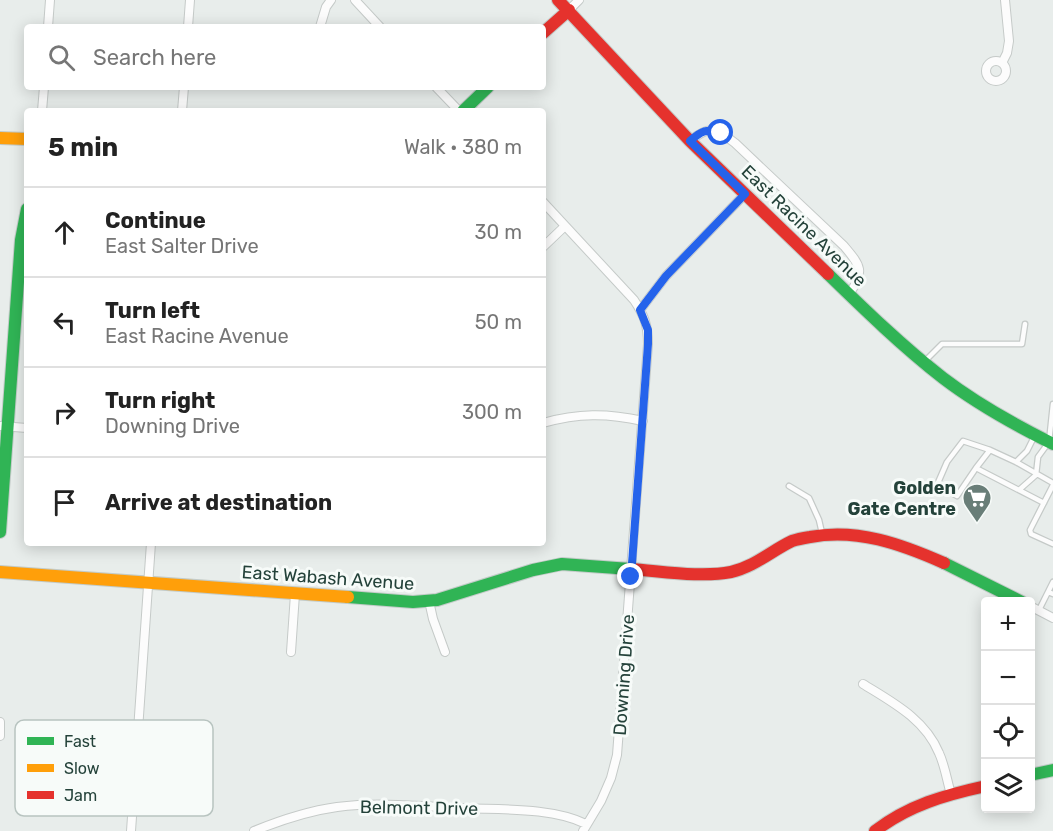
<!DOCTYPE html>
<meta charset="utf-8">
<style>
:root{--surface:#fff;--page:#f2f2f2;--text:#222;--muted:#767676;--line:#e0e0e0}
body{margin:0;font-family:Rubik,sans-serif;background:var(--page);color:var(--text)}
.controls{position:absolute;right:18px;bottom:18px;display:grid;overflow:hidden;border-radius:6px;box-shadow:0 3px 15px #0003}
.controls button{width:54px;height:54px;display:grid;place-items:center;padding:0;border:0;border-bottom:2px solid var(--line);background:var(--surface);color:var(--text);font:30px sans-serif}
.stop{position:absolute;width:18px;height:18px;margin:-14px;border:4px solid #2563eb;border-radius:50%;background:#fff}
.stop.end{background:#2563eb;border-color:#fff;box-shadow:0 2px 6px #0008}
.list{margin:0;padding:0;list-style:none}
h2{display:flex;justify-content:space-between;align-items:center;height:78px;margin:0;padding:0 24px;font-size:26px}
h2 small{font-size:20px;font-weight:400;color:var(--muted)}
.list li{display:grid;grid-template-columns:39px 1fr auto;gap:18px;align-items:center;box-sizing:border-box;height:90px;padding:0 24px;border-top:2px solid var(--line)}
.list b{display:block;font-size:22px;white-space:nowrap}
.list p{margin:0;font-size:20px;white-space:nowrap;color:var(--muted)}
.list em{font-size:20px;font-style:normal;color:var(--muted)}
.icon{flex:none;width:33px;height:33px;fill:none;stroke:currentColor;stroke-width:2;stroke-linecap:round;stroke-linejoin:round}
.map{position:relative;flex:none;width:1053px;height:831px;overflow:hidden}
.search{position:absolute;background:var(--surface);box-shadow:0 3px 15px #0003;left:24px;top:24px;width:522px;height:66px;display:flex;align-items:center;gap:15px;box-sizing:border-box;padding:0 21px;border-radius:6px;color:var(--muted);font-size:22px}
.panel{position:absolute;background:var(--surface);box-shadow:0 3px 15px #0003;left:24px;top:108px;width:522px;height:438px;border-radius:6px}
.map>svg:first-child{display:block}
</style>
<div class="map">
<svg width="1053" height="831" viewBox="0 0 1053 831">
<rect width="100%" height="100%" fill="#e8edeb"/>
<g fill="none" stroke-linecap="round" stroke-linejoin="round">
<g stroke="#c5cac8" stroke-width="7">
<path id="lane" d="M 925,361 L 942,344 L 1022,344 L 1025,324
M 1016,462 L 1027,451 L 1035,435
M 976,468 L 990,450
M 1053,485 L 1030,530 L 1031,534 L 1053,544
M 789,486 L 809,498 L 819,520 L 822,533
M 1019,490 L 1036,475 L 1038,457 L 1049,442 L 1053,404
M 1044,503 L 976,468 L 957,496 L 937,485 L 947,462 L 963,441 L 990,450 L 1016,462 L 1053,483
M 1053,582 L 1048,592 L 1053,594
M 1039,610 L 1048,592"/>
</g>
<g stroke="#c5cac8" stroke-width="10">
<path id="street" d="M 355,0 L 380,27
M 569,10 L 579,0
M 48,27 L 50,0
M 188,27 L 190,0
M 320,27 L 326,7 L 331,0
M986 71a10 10 0 1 1 20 0a10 10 0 1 1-20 0Z
M 1002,63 L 1007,53 L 1009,41 L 1005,0
M 436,87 L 459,111
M 42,111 L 44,87
M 182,111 L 184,87
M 690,141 C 710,124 716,129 735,143 L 844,246 C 860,265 866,271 849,294
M 543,202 L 634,300 C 644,315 648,325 648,344 L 617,755 L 611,778 L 601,801 L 583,831
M 543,247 L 565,226
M 640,310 L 666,276 L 745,194
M 543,423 C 578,413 607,413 643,421
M 0,426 L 27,428
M 429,601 L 433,619 L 445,652
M 1030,606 L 1053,618
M 291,652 L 295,594
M 863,684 C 892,702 925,719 939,753 C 945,766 947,781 951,794
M 0,722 L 0,736
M 131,831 L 151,543
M 254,831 C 281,820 308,811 337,807 C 378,802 420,806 460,808 C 499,810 552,807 586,824"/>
</g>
<g stroke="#c3cbc8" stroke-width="14">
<path id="fast" d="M 463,111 L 488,87
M 828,274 C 865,310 902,346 943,378 C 977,404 1015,425 1053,444
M 0,532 L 21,240 L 27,209
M 944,563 L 1022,602
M 348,597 L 413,602 L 437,600 L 533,570 L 562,564 L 630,569
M 1030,775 L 1053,770"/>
</g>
<g stroke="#c3cbc8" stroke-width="14">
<path id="slow" d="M 0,138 L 27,139
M 0,572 L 348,597"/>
</g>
<g stroke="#c3cbc8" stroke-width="14">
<path id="jam" d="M 558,0 L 690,141 L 828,274
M 543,33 L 569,10
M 630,569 C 661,571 701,578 731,572 C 754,567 771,551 792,541 C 798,539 804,538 810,537 C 857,528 901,544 944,563
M 875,831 C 909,805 945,795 986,786"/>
</g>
<use href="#lane" stroke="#fcfcfc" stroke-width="4.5"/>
<use href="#street" stroke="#fcfcfc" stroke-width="8"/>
<use href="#fast" stroke="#30b455" stroke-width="12"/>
<use href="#slow" stroke="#ff9f0a" stroke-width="12"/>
<use href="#jam" stroke="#e5322d" stroke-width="12"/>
</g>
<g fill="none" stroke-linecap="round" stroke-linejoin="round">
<path stroke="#2563eb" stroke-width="8" d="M 631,577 L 648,344 L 648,330 L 640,310 L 666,276 L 745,194 L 690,141 C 701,131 707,128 721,133"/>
</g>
<defs>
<g id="supermarket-pin" transform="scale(1.5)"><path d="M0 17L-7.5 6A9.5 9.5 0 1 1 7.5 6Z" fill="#697e78" stroke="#f7fbf9"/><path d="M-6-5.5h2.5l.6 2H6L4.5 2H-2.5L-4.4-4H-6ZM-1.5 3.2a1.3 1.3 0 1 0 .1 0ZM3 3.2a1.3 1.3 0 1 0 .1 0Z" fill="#fff"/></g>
</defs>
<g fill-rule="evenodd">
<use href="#supermarket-pin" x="977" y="498"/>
</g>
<g text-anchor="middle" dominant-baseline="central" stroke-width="6" stroke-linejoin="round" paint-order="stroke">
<g font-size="18" fill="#24423a" stroke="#f7fbf9">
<text transform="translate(804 226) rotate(44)">East Racine Avenue</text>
<text transform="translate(328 578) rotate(4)">East Wabash Avenue</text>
<text transform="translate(624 675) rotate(-86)">Downing Drive</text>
<text transform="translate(419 808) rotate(1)">Belmont Drive</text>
</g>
<g font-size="18" font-weight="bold" fill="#24423a" stroke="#f7fbf9" text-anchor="end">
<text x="956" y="488">Golden<tspan x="956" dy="21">Gate Centre</tspan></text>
</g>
</g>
<rect x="15" y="720" width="198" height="96" rx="9" fill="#f7fbf9" stroke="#b8c4c0" stroke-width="1.5"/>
<rect x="27" y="737" width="27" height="8" fill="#30b455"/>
<rect x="27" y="764" width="27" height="8" fill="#ff9f0a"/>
<rect x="27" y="791" width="27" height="8" fill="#e5322d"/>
<g font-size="16" fill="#24423a">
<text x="64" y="747">Fast</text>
<text x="64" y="774">Slow</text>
<text x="64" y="801">Jam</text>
</g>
</svg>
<div class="controls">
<button>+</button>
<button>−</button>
<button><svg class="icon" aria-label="locate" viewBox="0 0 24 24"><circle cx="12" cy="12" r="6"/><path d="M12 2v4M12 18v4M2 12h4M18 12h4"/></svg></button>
<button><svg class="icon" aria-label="layers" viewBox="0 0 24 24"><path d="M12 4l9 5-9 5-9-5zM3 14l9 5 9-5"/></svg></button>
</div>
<div class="stop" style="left:721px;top:133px"></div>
<div class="stop end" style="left:631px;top:577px"></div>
<div class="search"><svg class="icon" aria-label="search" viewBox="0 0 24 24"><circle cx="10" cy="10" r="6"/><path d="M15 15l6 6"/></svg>Search here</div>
<section class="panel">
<h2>5 min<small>Walk · 380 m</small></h2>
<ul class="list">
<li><svg class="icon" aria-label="ahead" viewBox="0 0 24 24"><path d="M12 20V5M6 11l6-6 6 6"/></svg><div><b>Continue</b><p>East Salter Drive</p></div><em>30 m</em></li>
<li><svg class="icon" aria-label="left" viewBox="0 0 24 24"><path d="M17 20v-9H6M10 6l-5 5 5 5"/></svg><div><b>Turn left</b><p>East Racine Avenue</p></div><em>50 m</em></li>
<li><svg class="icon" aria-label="right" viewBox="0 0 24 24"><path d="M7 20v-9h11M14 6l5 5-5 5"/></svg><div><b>Turn right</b><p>Downing Drive</p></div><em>300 m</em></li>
<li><svg class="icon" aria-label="arrive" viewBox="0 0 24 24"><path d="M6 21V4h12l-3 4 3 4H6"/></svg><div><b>Arrive at destination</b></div></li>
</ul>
</section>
</div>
